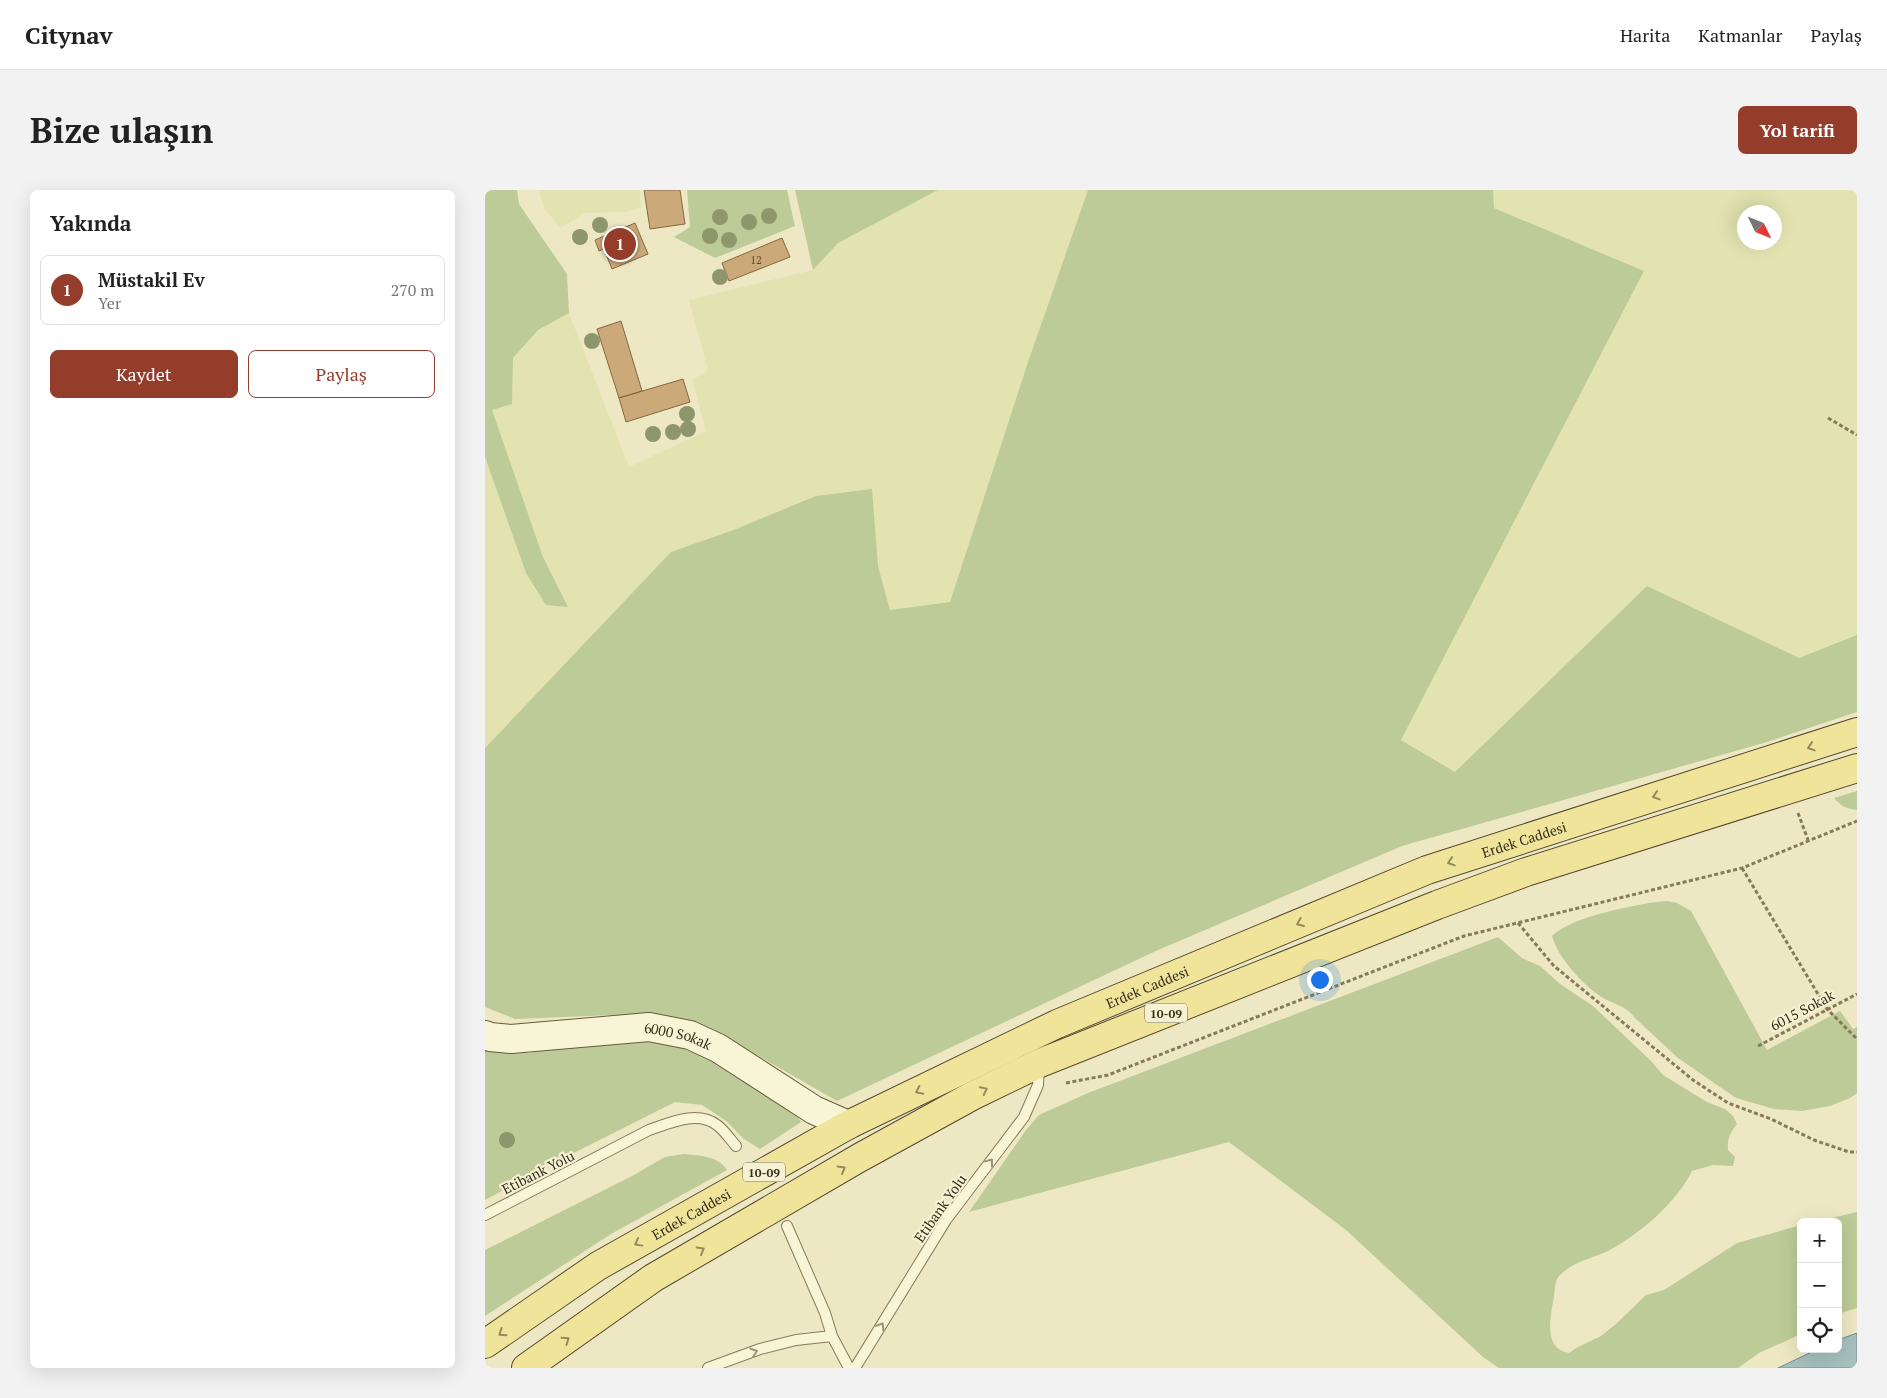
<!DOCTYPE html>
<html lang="tr">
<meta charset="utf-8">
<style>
:root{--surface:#fff;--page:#f2f2f2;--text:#222;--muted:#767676;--line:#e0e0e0;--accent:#953d2b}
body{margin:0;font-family:"PT Serif",serif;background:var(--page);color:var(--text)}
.controls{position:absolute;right:15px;bottom:15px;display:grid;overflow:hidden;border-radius:8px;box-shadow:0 5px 20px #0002}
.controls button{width:45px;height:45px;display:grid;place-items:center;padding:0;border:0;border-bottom:1px solid var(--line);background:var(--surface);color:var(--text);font:25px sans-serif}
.compass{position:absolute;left:1252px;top:15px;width:45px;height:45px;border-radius:50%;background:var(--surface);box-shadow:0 5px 20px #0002;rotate:133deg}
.you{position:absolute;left:834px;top:789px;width:18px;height:18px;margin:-12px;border:4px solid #fff;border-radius:50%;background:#1a73e8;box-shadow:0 0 0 8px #1a73e833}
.badge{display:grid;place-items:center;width:32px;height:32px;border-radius:50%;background:var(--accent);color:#fff;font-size:16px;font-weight:700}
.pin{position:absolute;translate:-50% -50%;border:2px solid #fff;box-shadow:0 1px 5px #0006}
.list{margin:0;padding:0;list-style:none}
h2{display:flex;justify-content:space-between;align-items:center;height:65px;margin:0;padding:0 20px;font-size:21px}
h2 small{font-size:16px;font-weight:400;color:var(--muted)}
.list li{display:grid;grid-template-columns:32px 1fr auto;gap:15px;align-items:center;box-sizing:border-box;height:70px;margin:0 10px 10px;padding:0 10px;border:1px solid var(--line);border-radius:8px}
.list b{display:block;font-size:19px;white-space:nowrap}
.list p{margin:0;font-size:16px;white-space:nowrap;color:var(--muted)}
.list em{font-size:16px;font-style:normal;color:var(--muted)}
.actions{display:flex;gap:10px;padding:15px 20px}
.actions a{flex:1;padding:11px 0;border:1px solid var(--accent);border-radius:8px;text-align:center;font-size:18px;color:var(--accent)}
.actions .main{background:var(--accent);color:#fff}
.icon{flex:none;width:28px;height:28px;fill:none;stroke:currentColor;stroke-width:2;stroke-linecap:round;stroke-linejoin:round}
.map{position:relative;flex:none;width:1372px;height:1178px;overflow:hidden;border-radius:8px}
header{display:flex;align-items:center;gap:30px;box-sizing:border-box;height:70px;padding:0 25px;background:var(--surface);border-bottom:1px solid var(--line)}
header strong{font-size:24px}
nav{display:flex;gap:28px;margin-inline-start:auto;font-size:18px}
.intro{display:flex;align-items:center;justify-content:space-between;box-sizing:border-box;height:120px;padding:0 30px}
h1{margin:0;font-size:35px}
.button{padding:12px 22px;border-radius:8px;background:var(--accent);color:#fff;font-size:18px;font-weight:700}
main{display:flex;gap:30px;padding:0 30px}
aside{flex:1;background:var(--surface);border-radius:8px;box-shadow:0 5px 20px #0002}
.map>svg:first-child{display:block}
</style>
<header>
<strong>Citynav</strong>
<nav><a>Harita</a><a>Katmanlar</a><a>Paylaş</a></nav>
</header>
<div class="intro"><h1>Bize ulaşın</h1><a class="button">Yol tarifi</a></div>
<main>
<aside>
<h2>Yakında<small></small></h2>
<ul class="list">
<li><span class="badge">1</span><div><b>Müstakil Ev</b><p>Yer</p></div><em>270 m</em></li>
</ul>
<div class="actions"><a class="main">Kaydet</a><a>Paylaş</a></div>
</aside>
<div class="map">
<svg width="1372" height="1178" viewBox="0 0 1372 1178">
<rect width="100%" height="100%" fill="#ede8c3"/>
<path fill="#e2e3b0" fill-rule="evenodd" d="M 54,0 L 155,0 L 156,18 L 140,22 L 100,23 L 75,38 L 59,18 Z
M 453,0 L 603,0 L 543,172 L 465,412 L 405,420 L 393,376 L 386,300 L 251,339 L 186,362 L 0,558 L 0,267 L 41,383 L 83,417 L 58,367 L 6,220 L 27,213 L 28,168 L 53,140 L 84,123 L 144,277 L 221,241 L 207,190 L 223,180 L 204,110 L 328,80 L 353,53 Z
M 1008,0 L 1372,0 L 1372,445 L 1314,469 L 1162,396 L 970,582 L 916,550 L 1159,81 L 1009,18 ZM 1260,22 L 1290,22 L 1290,52 L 1260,52 Z"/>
<path fill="#bccb97" d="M 0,0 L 32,0 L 34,14 L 82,84 L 84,123 L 53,140 L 28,168 L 27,214 L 7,220 L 58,367 L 83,417 L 61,415 L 41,383 L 0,267 Z
M 202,0 L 302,0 L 310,36 L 230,68 L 189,47 L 205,37 Z
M 310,0 L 453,0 L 353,53 L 328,80 Z
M 603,0 L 1008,0 L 1009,18 L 1159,81 L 916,550 L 970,582 L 1162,396 L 1314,468 L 1372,445 L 1372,522 L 1282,552 L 917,656 L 673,760 L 352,911 L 223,837 L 152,824 L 30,829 L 0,817 L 0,558 L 186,362 L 251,339 L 331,306 L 387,299 L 393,376 L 405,420 L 465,412 L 543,172 Z
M 1372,601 L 1372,620 C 1361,619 1356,616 1349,608 Z
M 1182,711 L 1192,713 L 1206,721 L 1282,860 L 1355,821 L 1368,839 L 1372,837 L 1372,903 L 1365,908 L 1345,916 L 1317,921 L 1289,919 L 1251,908 L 1193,868 L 1150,828 C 1141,815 1127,814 1115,806 C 1097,794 1072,766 1067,746 C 1085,727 1155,713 1182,711 Z
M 1013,747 L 1037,768 L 1055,776 L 1075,794 L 1108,816 L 1166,871 L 1178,885 L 1222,912 L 1240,919 L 1248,926 L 1252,934 C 1245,943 1242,949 1243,960 L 1250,967 L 1248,976 L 1228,975 L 1207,981 C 1192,1012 1154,1045 1123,1061 C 1107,1068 1088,1072 1075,1085 C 1070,1090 1070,1098 1069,1106 C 1066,1125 1057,1159 1084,1163 L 1091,1158 L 1116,1146 L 1131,1134 L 1161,1105 L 1179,1100 L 1187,1095 L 1252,1053 L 1316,1035 L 1316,1144 L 1274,1163 L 1253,1178 L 1014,1178 L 998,1167 L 861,1040 L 744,952 L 484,1022 L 541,940 L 554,925 L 603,903 Z
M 160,846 L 230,868 L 299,907 L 316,932 L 275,959 L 259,949 L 240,930 L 217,915 L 190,912 L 67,974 L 0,1010 L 0,855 L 43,863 Z
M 199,964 C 215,966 232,965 242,980 L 126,1044 L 0,1126 L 0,1060 L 149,985 L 180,967 Z
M 1372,1022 L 1372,1118 L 1353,1124 L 1353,1032 L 1330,1032 Z"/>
<path fill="#a5c0bd" stroke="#6c8e8c" d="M 1372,1143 L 1372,1178 L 1293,1178 L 1333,1159 L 1353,1159 L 1353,1150 Z"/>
<path fill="#cba979" stroke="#866840" d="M 159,0 L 195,0 L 200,34 L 165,39 Z
M 150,33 L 163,64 L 127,79 L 119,59 L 114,61 L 110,50 Z
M 297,48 L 305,67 L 244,91 L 237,73 Z
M 136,131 L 157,201 L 134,208 L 112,139 Z
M 198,189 L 205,212 L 141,232 L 134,208 Z"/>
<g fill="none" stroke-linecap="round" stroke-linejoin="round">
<g stroke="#877a5a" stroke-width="12">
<path id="lane" d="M 0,1025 L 164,940 C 185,933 212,920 232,935 C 239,940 245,949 251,956
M 302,1036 L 340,1123 L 347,1146 L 364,1178
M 223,1178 L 275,1159 L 311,1150 L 347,1146
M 370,1178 L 461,1030 L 539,927 L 553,895 L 554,876"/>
</g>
<g stroke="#695b3d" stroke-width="30">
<g id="secondary">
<path id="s1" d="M 0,845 L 5,847 L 26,849 L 164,837 L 205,845 L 233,858 L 329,920 L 363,935"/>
</g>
</g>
<g stroke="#55472e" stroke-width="30">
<g id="primary">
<path id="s2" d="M 0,1154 L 113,1076 L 363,935 L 572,834 L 942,680 L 1372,542"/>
<path d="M 41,1178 L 168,1088 L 374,968 L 487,906 L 555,873 L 952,715 L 1041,682 L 1372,578"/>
</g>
</g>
<path stroke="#877a5a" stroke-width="3" stroke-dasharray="4 2.5" stroke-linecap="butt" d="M 1343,228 L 1372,245
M 1313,623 L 1323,650
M 1257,678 L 1342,819 L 1372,849
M 1033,733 L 1069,776 L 1208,890 L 1243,913 L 1286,929 L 1329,950 L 1364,962 L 1372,962
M 1273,856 L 1372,804
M 581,893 L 623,885 L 979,746 L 1257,678 L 1372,631"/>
<use href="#lane" stroke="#f8f4d6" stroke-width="10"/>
<use href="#secondary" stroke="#f8f4d6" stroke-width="28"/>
<use href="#primary" stroke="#f0e49b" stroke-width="28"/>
</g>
<g fill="#8e966c">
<circle cx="284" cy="26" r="8"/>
<circle cx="235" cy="27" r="8"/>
<circle cx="264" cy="32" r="8"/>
<circle cx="115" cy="35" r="8"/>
<circle cx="225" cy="46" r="8"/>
<circle cx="95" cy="47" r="8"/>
<circle cx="244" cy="50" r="8"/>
<circle cx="235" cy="87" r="8"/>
<circle cx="107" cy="151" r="8"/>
<circle cx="202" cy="224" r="8"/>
<circle cx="203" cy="239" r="8"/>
<circle cx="188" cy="242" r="8"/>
<circle cx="168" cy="244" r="8"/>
<circle cx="22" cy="950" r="8"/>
</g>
<defs><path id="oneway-chevron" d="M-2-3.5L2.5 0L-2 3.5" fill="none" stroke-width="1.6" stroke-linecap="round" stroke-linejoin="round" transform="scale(1.25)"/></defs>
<g stroke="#948a5c">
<use href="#oneway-chevron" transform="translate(1326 557) rotate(162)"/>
<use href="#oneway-chevron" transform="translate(1171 606) rotate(162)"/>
<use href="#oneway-chevron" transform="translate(966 672) rotate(162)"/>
<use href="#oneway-chevron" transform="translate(815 733) rotate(157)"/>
<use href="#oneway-chevron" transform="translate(499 900) rotate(-26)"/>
<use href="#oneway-chevron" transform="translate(434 901) rotate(154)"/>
<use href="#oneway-chevron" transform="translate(357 979) rotate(-30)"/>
<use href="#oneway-chevron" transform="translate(153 1053) rotate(151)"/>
<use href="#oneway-chevron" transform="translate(216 1060) rotate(-30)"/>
<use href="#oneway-chevron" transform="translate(17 1143) rotate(145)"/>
<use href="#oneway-chevron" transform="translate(81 1150) rotate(-35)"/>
</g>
<g stroke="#98927a">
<use href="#oneway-chevron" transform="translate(505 972) rotate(-53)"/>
<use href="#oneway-chevron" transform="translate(396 1136) rotate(-59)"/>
<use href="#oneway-chevron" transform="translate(269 1162) rotate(-19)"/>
</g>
<g text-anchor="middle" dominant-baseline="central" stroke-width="4.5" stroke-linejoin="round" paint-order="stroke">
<g font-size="11" fill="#5c4e35">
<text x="271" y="70">12</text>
</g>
<g fill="#f5f1d2" stroke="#706954" stroke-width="1">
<rect x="660" y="813.5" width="42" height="19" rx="4"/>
<rect x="258" y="972.5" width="42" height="19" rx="4"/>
</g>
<g font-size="12" font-weight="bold" fill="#372f1e">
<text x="681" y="823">10-09</text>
<text x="279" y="982">10-09</text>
</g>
<g font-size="14" fill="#372f1e" stroke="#f5f1d2">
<text stroke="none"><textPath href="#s2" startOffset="1159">Erdek Caddesi</textPath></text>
<text stroke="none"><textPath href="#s2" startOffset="754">Erdek Caddesi</textPath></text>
<text transform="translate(1317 820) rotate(-28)">6015 Sokak</text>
<text stroke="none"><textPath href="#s1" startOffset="195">6000 Sokak</textPath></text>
<text transform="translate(53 982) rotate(-27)">Etibank Yolu</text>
<text transform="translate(455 1018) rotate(-55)">Etibank Yolu</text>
<text stroke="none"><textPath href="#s2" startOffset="244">Erdek Caddesi</textPath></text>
</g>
</g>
</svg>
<div class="controls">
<button>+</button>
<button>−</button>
<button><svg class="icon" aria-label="locate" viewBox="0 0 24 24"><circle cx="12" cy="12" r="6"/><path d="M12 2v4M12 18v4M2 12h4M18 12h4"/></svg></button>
</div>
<svg class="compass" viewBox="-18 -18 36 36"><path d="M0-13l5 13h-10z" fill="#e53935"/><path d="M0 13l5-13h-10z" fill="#767676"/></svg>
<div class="you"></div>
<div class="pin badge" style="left:135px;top:54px">1</div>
</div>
</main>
